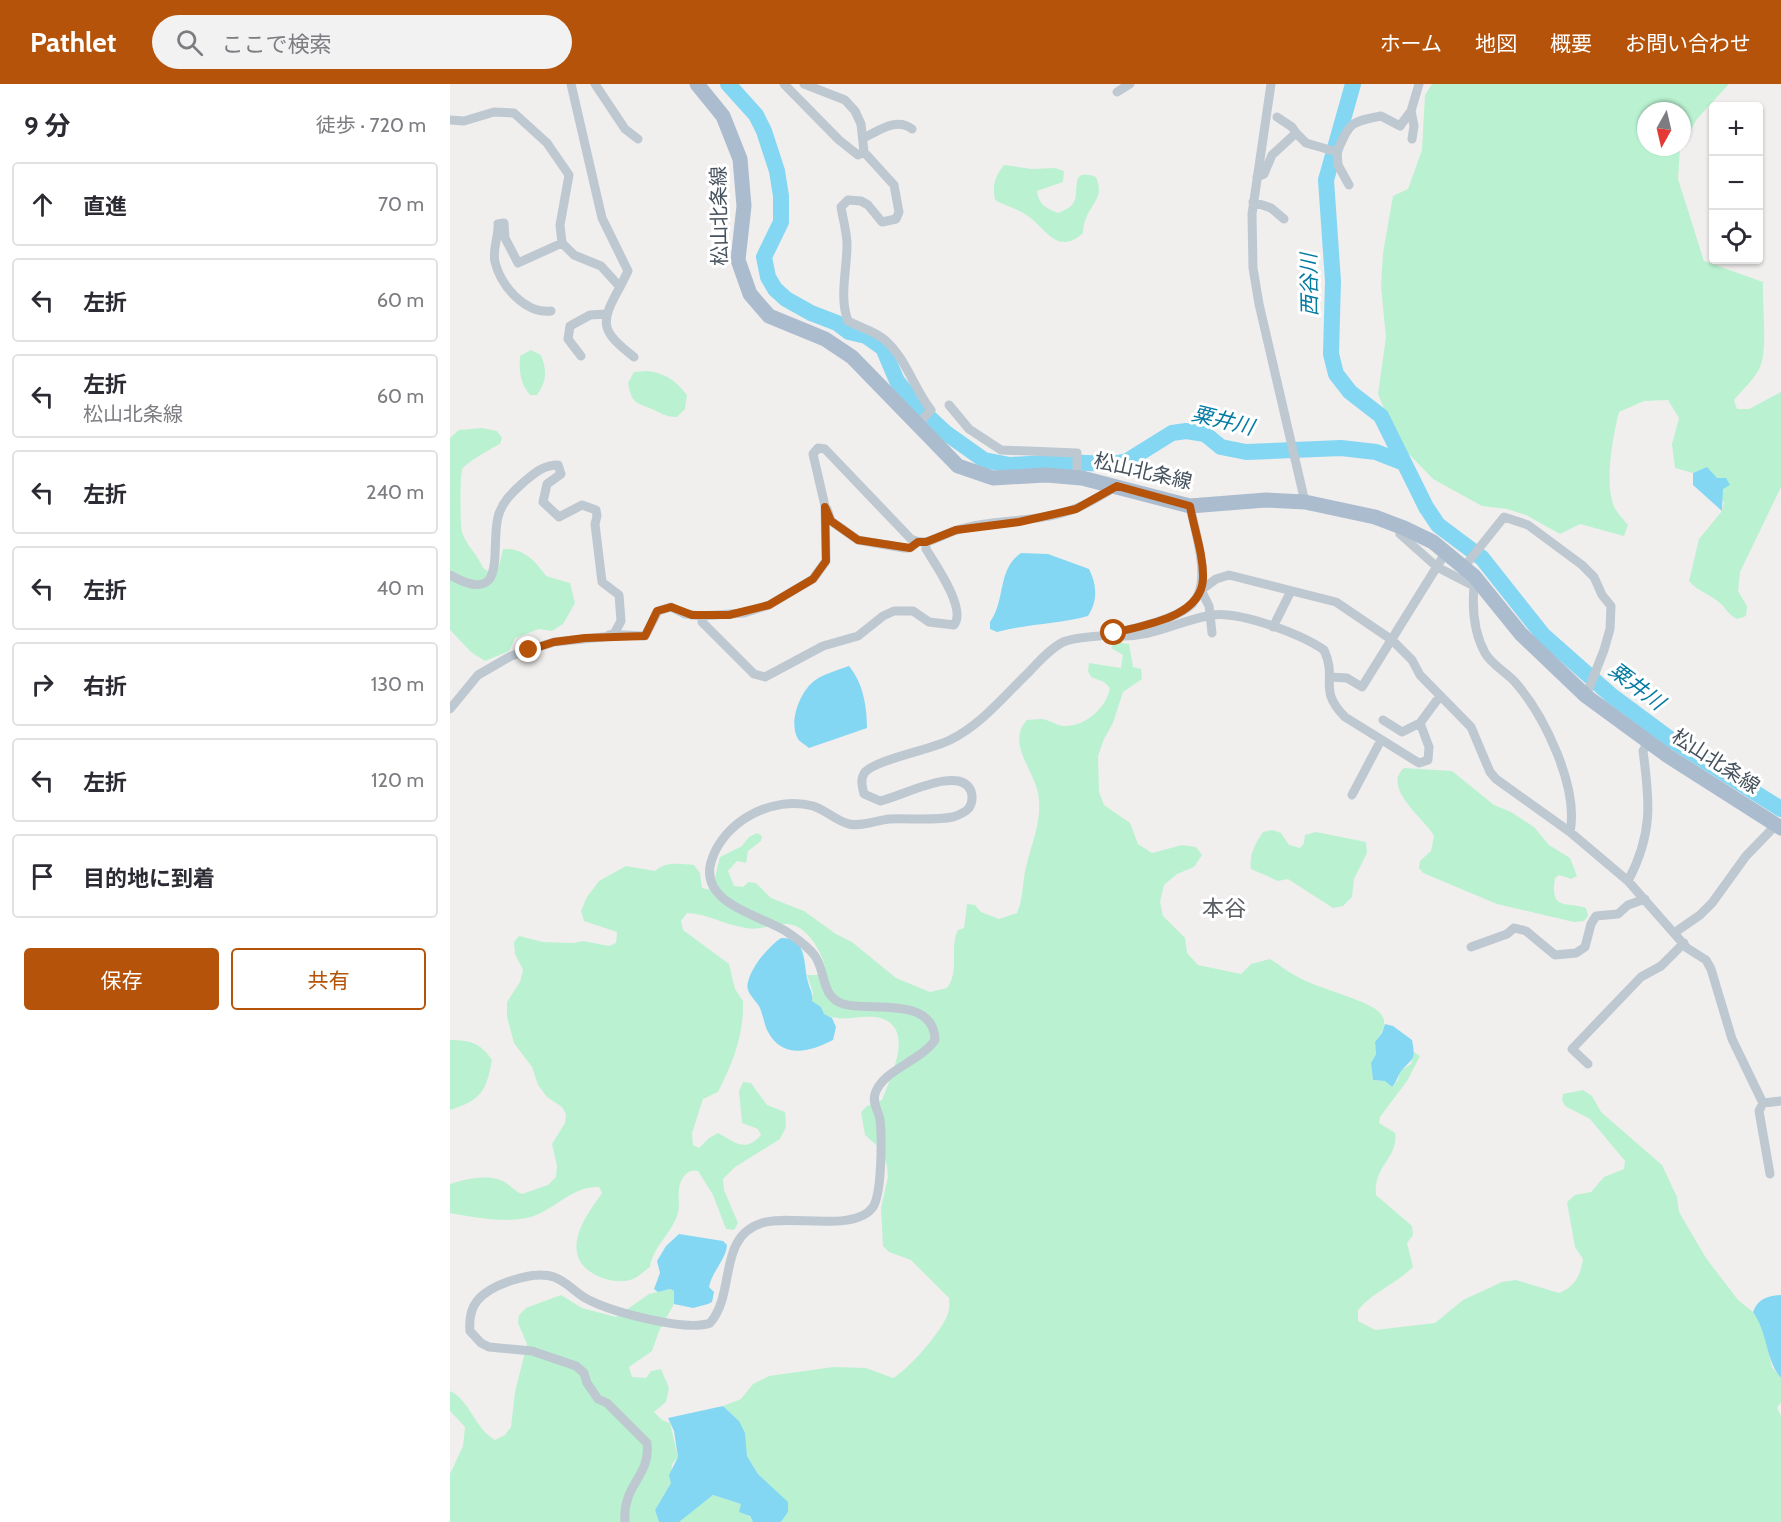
<!DOCTYPE html>
<html lang="ja">
<meta charset="utf-8">
<style>
:root{--surface:#fff;--page:#f2f2f3;--text:#2b2b33;--muted:#7c7c81;--line:#e1e1e2;--accent:#b45309}
body{margin:0;font-family:Cabin,"Noto Sans JP",sans-serif;background:var(--page);color:var(--text)}
.controls{position:absolute;right:18px;top:18px;display:grid;overflow:hidden;border-radius:6px;box-shadow:0 2px 4px #0004}
.controls button{width:54px;height:54px;display:grid;place-items:center;padding:0;border:0;border-bottom:2px solid var(--line);background:var(--surface);color:var(--text);font:30px sans-serif}
.compass{position:absolute;left:1187px;top:18px;width:54px;height:54px;border-radius:50%;background:var(--surface);box-shadow:0 2px 4px #0004;rotate:188deg}
.stop{position:absolute;width:18px;height:18px;margin:-14px;border:4px solid #b45309;border-radius:50%;background:#fff}
.stop.end{background:#b45309;border-color:#fff;box-shadow:0 2px 6px #0008}
.list{margin:0;padding:0;list-style:none}
h2{display:flex;justify-content:space-between;align-items:center;height:78px;margin:0;padding:0 24px;font-size:26px}
h2 small{font-size:20px;font-weight:400;color:var(--muted)}
.list li{display:grid;grid-template-columns:39px 1fr auto;gap:18px;align-items:center;box-sizing:border-box;height:84px;margin:0 12px 12px;padding:0 12px;border:2px solid var(--line);border-radius:6px}
.list b{display:block;font-size:22px;white-space:nowrap}
.list p{margin:0;font-size:20px;white-space:nowrap;color:var(--muted)}
.list em{font-size:20px;font-style:normal;color:var(--muted)}
.actions{display:flex;gap:12px;padding:18px 24px}
.actions a{flex:1;padding:14px 0;border:2px solid var(--accent);border-radius:6px;text-align:center;font-size:21px;color:var(--accent)}
.actions .main{background:var(--accent);color:#fff}
.icon{flex:none;width:33px;height:33px;fill:none;stroke:currentColor;stroke-width:2;stroke-linecap:round;stroke-linejoin:round}
.map{position:relative;flex:none;width:1331px;height:1438px;overflow:hidden}
header{display:flex;align-items:center;gap:36px;box-sizing:border-box;height:84px;padding:0 30px;background:var(--accent);color:#fff}
header strong{font-size:28px}
nav{display:flex;gap:33px;margin-inline-start:auto;font-size:21px}
.search{width:420px;height:54px;background:var(--page);display:flex;align-items:center;gap:15px;box-sizing:border-box;padding:0 21px;border-radius:33px;color:var(--muted);font-size:22px}
main{display:flex}
aside{flex:1;background:var(--surface)}
.map>svg:first-child{display:block}
</style>
<header>
<strong>Pathlet</strong>
<div class="search"><svg class="icon" aria-label="search" viewBox="0 0 24 24"><circle cx="10" cy="10" r="6"/><path d="M15 15l6 6"/></svg>ここで検索</div>
<nav><a>ホーム</a><a>地図</a><a>概要</a><a>お問い合わせ</a></nav>
</header>
<main>
<aside>
<h2>9 分<small>徒歩 · 720 m</small></h2>
<ul class="list">
<li><svg class="icon" aria-label="ahead" viewBox="0 0 24 24"><path d="M12 20V5M6 11l6-6 6 6"/></svg><div><b>直進</b></div><em>70 m</em></li>
<li><svg class="icon" aria-label="left" viewBox="0 0 24 24"><path d="M17 20v-9H6M10 6l-5 5 5 5"/></svg><div><b>左折</b></div><em>60 m</em></li>
<li><svg class="icon" aria-label="left" viewBox="0 0 24 24"><path d="M17 20v-9H6M10 6l-5 5 5 5"/></svg><div><b>左折</b><p>松山北条線</p></div><em>60 m</em></li>
<li><svg class="icon" aria-label="left" viewBox="0 0 24 24"><path d="M17 20v-9H6M10 6l-5 5 5 5"/></svg><div><b>左折</b></div><em>240 m</em></li>
<li><svg class="icon" aria-label="left" viewBox="0 0 24 24"><path d="M17 20v-9H6M10 6l-5 5 5 5"/></svg><div><b>左折</b></div><em>40 m</em></li>
<li><svg class="icon" aria-label="right" viewBox="0 0 24 24"><path d="M7 20v-9h11M14 6l5 5-5 5"/></svg><div><b>右折</b></div><em>130 m</em></li>
<li><svg class="icon" aria-label="left" viewBox="0 0 24 24"><path d="M17 20v-9H6M10 6l-5 5 5 5"/></svg><div><b>左折</b></div><em>120 m</em></li>
<li><svg class="icon" aria-label="arrive" viewBox="0 0 24 24"><path d="M6 21V4h12l-3 4 3 4H6"/></svg><div><b>目的地に到着</b></div></li>
</ul>
<div class="actions"><a class="main">保存</a><a>共有</a></div>
</aside>
<div class="map">
<svg width="1331" height="1438" viewBox="0 0 1331 1438">
<rect width="100%" height="100%" fill="#f1eeee"/>
<path fill="#baf2d1" d="M 982,0 L 1279,0 L 1247,35 L 1232,60 L 1232,27 L 1196,27 L 1196,63 L 1230,63 L 1228,95 L 1254,177 L 1313,198 C 1312,219 1318,266 1310,283 C 1305,295 1292,306 1284,316 L 1287,325 L 1299,325 L 1331,308 L 1331,403 L 1290,488 L 1288,507 L 1297,522 L 1296,532 L 1287,535 C 1277,530 1277,525 1270,519 C 1260,510 1247,507 1239,497 L 1249,455 L 1272,427 L 1274,419 L 1271,413 L 1273,405 L 1266,394 L 1247,387 L 1243,389 L 1225,384 L 1222,360 L 1229,334 L 1218,316 L 1194,317 L 1169,328 C 1163,352 1153,405 1166,426 C 1169,431 1174,436 1178,441 L 1174,452 L 1130,440 L 1110,450 L 1076,431 L 1057,425 L 1032,422 L 983,395 L 956,367 L 937,332 L 928,310 L 936,253 L 931,203 L 933,169 L 943,112 L 958,105 L 972,66 L 975,11 Z
M 554,81 L 582,85 L 605,84 L 614,87 L 613,98 L 587,107 C 589,121 596,124 608,129 C 614,126 620,125 624,118 C 630,106 619,83 646,93 C 657,118 634,121 633,149 C 606,173 596,143 575,130 C 566,124 555,122 545,116 C 542,102 545,92 554,81 Z
M 81,266 L 91,271 C 97,287 97,297 87,311 L 80,311 C 70,299 69,288 70,272 Z
M 197,287 C 216,289 226,297 237,311 L 235,325 L 227,333 C 216,333 213,330 204,326 C 186,318 182,321 178,299 L 184,288 Z
M 32,344 L 47,347 L 52,354 L 50,360 C 42,364 15,379 12,386 C 10,392 10,442 12,448 C 16,461 28,471 33,484 L 38,487 L 49,482 L 53,465 C 73,464 85,476 96,492 L 120,499 L 125,519 L 113,540 L 102,547 L 89,545 L 65,554 L 59,567 L 35,577 L 21,568 L 0,546 L 0,354 L 9,346 Z
M 664,558 L 679,560 L 683,583 L 691,585 L 692,595 L 673,608 L 663,639 L 654,655 L 648,672 L 649,708 L 654,721 L 680,739 L 688,760 L 702,769 L 732,761 L 746,763 L 752,771 L 744,783 L 727,790 L 714,801 L 710,818 L 713,832 L 735,854 L 737,869 L 748,881 L 791,890 L 801,880 L 820,875 C 832,883 844,892 856,897 C 872,905 922,918 930,929 C 939,939 932,949 925,958 L 926,970 L 921,979 L 923,996 L 935,997 L 942,1003 L 948,996 L 950,987 L 961,980 L 964,968 L 970,972 L 957,997 L 930,1033 L 929,1039 L 945,1049 C 949,1073 923,1082 926,1111 L 962,1142 L 963,1151 L 957,1159 L 963,1183 C 946,1200 924,1207 908,1226 L 908,1237 L 925,1246 L 985,1239 L 1013,1216 L 1052,1198 L 1066,1196 L 1109,1209 C 1125,1202 1130,1193 1133,1175 L 1125,1163 L 1117,1118 L 1125,1111 L 1141,1108 L 1154,1093 L 1174,1085 L 1175,1077 L 1140,1035 L 1115,1022 L 1112,1016 L 1113,1010 L 1133,1006 L 1142,1012 L 1151,1028 L 1212,1081 L 1227,1113 L 1229,1128 L 1256,1174 L 1288,1216 L 1303,1228 L 1311,1239 L 1322,1283 L 1331,1294 L 1331,1318 L 1327,1324 L 1331,1332 L 1331,1438 L 331,1438 L 338,1428 L 337,1418 L 308,1390 L 297,1372 L 289,1337 L 273,1322 L 291,1315 L 303,1300 L 319,1292 L 383,1283 L 416,1284 L 443,1294 C 458,1286 494,1245 498,1229 C 500,1224 499,1218 499,1214 L 461,1176 L 439,1168 L 433,1162 L 431,1124 L 438,1093 L 437,1082 L 433,1067 L 415,1051 L 411,1028 L 417,1022 L 432,1016 C 441,992 468,939 425,933 C 406,931 392,939 373,930 L 371,923 L 361,917 L 363,909 L 357,891 L 369,891 L 375,884 C 372,867 357,842 338,840 C 324,839 310,847 296,844 C 275,841 258,830 237,829 L 231,837 L 233,846 L 279,880 L 285,905 L 293,917 C 294,951 283,978 268,1008 L 253,1015 L 242,1049 L 243,1061 L 249,1064 L 259,1054 L 268,1049 C 284,1057 295,1070 311,1051 L 308,1045 L 292,1039 L 289,1007 L 293,998 L 301,999 L 317,1021 L 335,1028 L 336,1043 L 330,1055 L 285,1083 L 273,1095 L 274,1106 L 288,1139 L 284,1146 L 276,1145 L 263,1111 L 248,1087 C 242,1086 238,1087 235,1091 C 224,1103 232,1119 227,1132 C 220,1151 203,1163 200,1183 C 194,1187 188,1194 180,1196 C 162,1201 131,1190 127,1169 C 123,1148 141,1125 152,1109 L 149,1103 C 122,1101 102,1129 76,1134 C 52,1139 23,1133 0,1129 L 0,1100 C 16,1095 41,1089 56,1099 C 62,1103 65,1107 72,1110 L 98,1101 L 106,1093 L 107,1082 L 102,1060 L 115,1039 L 116,1030 L 112,1023 L 97,1013 L 88,1001 L 82,983 L 64,959 L 57,933 L 57,918 L 70,898 L 73,886 L 65,870 L 64,858 L 69,852 L 93,858 L 124,859 L 133,857 L 159,862 L 166,859 L 167,848 L 134,837 L 131,827 L 137,813 L 149,797 L 176,782 L 205,787 C 215,777 231,780 244,781 L 250,789 L 252,804 L 262,806 L 270,773 L 292,762 L 299,753 L 307,749 L 312,752 L 311,757 L 298,767 L 296,779 L 287,777 L 278,787 L 284,802 L 293,803 L 298,798 L 306,799 L 321,814 L 354,827 L 386,850 L 402,858 L 446,894 L 480,908 L 497,904 C 510,887 499,864 508,846 L 514,844 L 517,820 L 525,821 L 531,828 L 549,835 L 567,829 C 574,812 572,796 577,779 C 583,755 594,731 587,705 C 581,683 557,657 577,636 C 583,636 591,634 596,636 C 603,638 608,642 615,642 C 636,642 656,624 660,604 L 654,598 L 641,593 L 638,587 L 639,579 L 671,584 L 673,571 L 661,564 Z
M 954,684 L 1002,687 L 1044,721 L 1061,728 L 1084,743 L 1099,761 L 1120,774 L 1127,792 L 1121,795 L 1109,791 L 1105,794 C 1100,827 1115,817 1136,824 L 1138,832 L 1134,837 L 1124,838 L 1047,820 L 973,789 L 969,784 L 970,777 L 981,767 L 984,752 C 976,736 931,704 954,684 Z
M 822,746 L 831,749 L 839,761 L 850,764 L 854,759 L 855,751 L 866,748 L 916,758 L 917,769 L 904,795 L 902,813 L 893,822 L 883,824 L 838,795 L 828,797 L 801,785 C 799,770 805,760 813,748 Z
M 0,956 C 20,956 31,959 42,976 C 36,1008 31,1016 0,1026 Z
M 220,1205 L 224,1207 L 224,1220 L 209,1247 L 202,1267 L 179,1283 L 182,1293 L 196,1294 L 201,1287 L 211,1285 L 219,1304 L 216,1318 L 204,1328 L 212,1336 L 220,1339 L 228,1373 L 222,1380 L 221,1399 L 205,1426 L 209,1438 L 0,1438 L 0,1390 L 13,1362 L 15,1343 L 0,1327 L 0,1307 C 21,1317 24,1344 45,1356 L 55,1351 L 61,1343 L 65,1308 L 77,1260 L 68,1239 L 69,1231 L 76,1224 L 111,1211 L 132,1224 L 166,1233 L 199,1210 Z
M 263,1411 L 291,1420 L 303,1438 L 227,1438 Z"/>
<path fill="#84d7f2" d="M 1257,383 L 1267,394 L 1276,394 L 1280,401 L 1273,405 L 1272,427 L 1243,401 L 1243,389 Z
M 571,469 L 598,470 L 639,485 C 647,501 648,516 638,532 C 608,540 577,540 547,548 L 540,545 L 540,538 C 556,516 547,485 571,469 Z
M 399,582 C 413,599 417,622 417,644 L 359,664 C 356,661 350,658 348,655 C 338,638 350,608 364,597 C 373,590 388,586 399,582 Z
M 331,854 C 358,853 353,880 358,898 C 360,906 363,909 362,917 L 371,923 L 374,930 L 382,934 L 386,943 L 383,956 C 362,967 333,976 318,948 C 314,940 313,930 309,922 C 304,914 295,908 298,898 C 302,882 318,863 331,854 Z
M 935,940 L 943,942 L 962,956 C 966,977 963,973 952,986 C 948,990 947,998 942,1003 L 935,997 L 923,996 L 921,979 L 926,970 L 925,958 L 932,949 Z
M 229,1150 L 273,1157 L 277,1161 C 276,1176 262,1187 259,1203 L 264,1208 L 262,1218 L 258,1220 L 243,1224 L 224,1220 L 224,1207 L 220,1205 L 208,1208 L 204,1205 L 210,1189 L 207,1177 L 216,1162 Z
M 1331,1211 L 1331,1294 C 1315,1275 1318,1249 1303,1228 C 1308,1215 1317,1212 1331,1211 Z
M 273,1322 L 289,1337 L 295,1349 L 297,1372 L 308,1390 L 338,1418 L 338,1428 L 331,1438 L 303,1438 L 300,1432 L 289,1428 L 291,1420 L 263,1411 L 229,1438 L 209,1438 L 205,1426 L 221,1399 L 219,1391 L 228,1373 L 224,1347 L 218,1334 Z"/>
<g fill="none" stroke-linecap="round" stroke-linejoin="round">
<path stroke="#84d7f2" stroke-width="16" d="M 278,0 L 306,31 L 314,47 L 327,87 L 331,112 L 331,138 L 314,173 L 318,193 L 325,205 L 336,215 L 361,229 L 387,239 L 399,248 L 416,252 L 433,264 L 447,297 L 467,322 L 496,349 L 534,376 L 560,381 L 610,378 L 663,380 L 677,377 L 722,349 L 736,347 L 755,350 L 771,363 L 796,368 L 891,364 L 926,368 L 954,379
M 903,0 L 876,96 L 883,197 L 881,270 L 886,290 L 900,308 L 931,332 L 976,423 L 988,441 L 1032,474 L 1093,551 L 1162,612 L 1220,655 L 1331,725"/>
<path stroke="#bec8d1" stroke-width="9" d="M 145,0 L 175,45 L 188,55
M 334,0 L 389,56 L 408,71 L 414,68
M 354,0 L 395,16 L 405,27 L 411,40 L 414,68 L 444,101 L 449,128 L 446,135 L 432,138 L 418,121 L 411,117 L 398,116 L 391,123 C 393,136 397,148 397,161 C 397,185 389,214 398,237 C 411,244 426,247 436,257 C 457,276 464,305 481,326 L 467,341
M 821,0 L 802,130 L 803,184 L 809,220 L 855,418
M 667,8 L 680,0
M 961,27 L 964,42 L 962,55
M 827,33 L 842,43 L 846,49
M 0,36 L 14,37 L 44,28 L 64,29 L 97,59 L 119,91 L 110,141 L 112,159 L 124,171 L 151,182 L 170,203 L 178,187 L 152,134 L 121,0
M 413,54 C 429,47 446,33 462,45
M 887,68 L 888,81 L 899,101
M 807,93 L 814,90 L 822,71 L 846,49 L 856,59 L 887,68 C 900,39 899,38 931,32 L 950,42 L 961,27 L 969,0
M 803,118 L 821,124 L 834,135
M 170,203 C 149,240 151,247 184,273
M 101,227 C 75,230 51,202 45,178 C 42,165 49,152 48,140 L 54,139 L 55,154 L 68,179 L 112,159
M 131,272 L 118,255 L 120,242 L 140,231 L 156,230
M 499,321 L 519,345 L 551,366 L 627,369 L 627,394
M 377,425 L 381,437 L 408,456 L 454,464 L 460,464 L 468,458
M 954,444 L 950,450 L 987,483 L 1024,502
M 1014,483 L 1054,433 L 1078,441 L 1132,481 L 1144,493 L 1152,511 L 1161,522 L 1160,545 L 1154,566 L 1136,612
M 0,491 C 59,524 40,465 48,433 C 52,417 64,407 75,397 C 86,388 94,381 108,381 L 111,390 L 97,400 L 93,418 L 109,433 L 132,421 L 146,426 L 147,432 L 145,440 L 152,498 L 169,511 L 171,537 L 164,550 L 159,551
M 1029,498 L 1024,502 C 1022,525 1024,549 1035,569 C 1042,581 1056,588 1065,598 C 1094,631 1129,703 1120,748
M 751,506 L 766,495 L 779,491 L 886,518 L 942,556 L 962,576 L 970,591 L 1021,643 L 1040,688 L 1046,695 L 1120,748 L 1178,797 L 1237,864 L 1256,876 L 1261,885 L 1282,955 L 1310,1013 L 1313,1019 L 1331,1017
M 751,506 L 759,522 L 762,549
M 252,538 L 304,590 L 315,593 L 373,562 L 408,552 L 433,532 L 444,527 L 463,527 L 479,538 L 504,541 C 517,525 485,480 476,465 L 476,458
M 823,543 L 841,507
M 664,552 C 705,554 726,537 762,531 C 790,527 851,550 874,566 C 888,596 867,605 895,633 L 969,679 L 978,676 L 979,663 L 970,639 L 990,612
M 880,593 L 897,594 L 912,603 L 996,468
M 0,625 L 28,591 L 61,572 L 104,558 L 173,551 L 195,552 L 208,527 L 221,523 L 235,530 L 251,532 L 294,529 L 319,521 L 363,495 L 376,477 L 375,422 L 363,370 L 368,364 L 375,365 L 461,455 C 476,463 489,452 504,447 C 544,434 587,440 627,424 C 641,418 654,410 667,402
M 933,636 L 952,648 L 970,639
M 902,711 L 931,656
M 1178,797 C 1203,750 1200,718 1193,667 L 1198,658
M 1224,849 L 1250,831 L 1262,819 L 1296,772 L 1326,741
M 1021,863 L 1057,850 L 1064,844 L 1076,847 L 1105,871 L 1126,869 L 1135,863 L 1141,840 L 1146,832 L 1168,830 L 1178,821 L 1195,815
M 1138,980 L 1122,965 L 1191,893 L 1211,882 L 1234,859
M 1313,1019 L 1309,1027 L 1320,1090
M 175,1438 C 172,1400 201,1393 197,1359 L 157,1319 L 148,1315 L 137,1299 L 134,1289 L 126,1282 L 82,1267 L 39,1263 L 31,1259 L 20,1247 C 19,1236 20,1226 27,1217 C 41,1200 84,1186 104,1193 C 118,1198 126,1210 139,1216 C 163,1228 236,1248 260,1239 C 286,1210 267,1153 312,1139 C 339,1130 405,1149 423,1123 C 432,1109 432,1053 430,1036 C 429,1027 422,1020 425,1010 C 432,986 470,978 485,956 C 484,911 419,928 393,920 C 371,913 376,888 365,872 C 358,862 347,855 337,848 C 314,832 249,821 261,778 C 273,737 323,711 363,722 C 376,726 386,737 399,740 C 413,743 427,736 440,735 C 460,734 483,737 503,733 C 509,731 515,729 519,724 C 522,719 523,713 521,707 C 510,680 451,713 430,717 L 414,710 C 412,702 410,695 415,688 C 428,675 480,666 500,656 C 531,641 554,612 579,588 C 589,577 600,565 613,558 C 623,554 638,553 649,552 C 672,548 728,536 743,519 C 762,497 745,448 740,422"/>
<path stroke="#acbccf" stroke-width="15" d="M 247,0 L 273,32 L 290,75 L 294,122 L 288,176 L 300,210 L 319,232 L 375,255 L 402,273 L 508,382 L 543,394 L 596,391 L 632,394 L 740,422 L 816,416 L 855,418 L 925,433 L 954,444 L 983,458 L 1024,492 L 1071,550 L 1136,612 L 1218,672 L 1331,744"/>
</g>
<g fill="none" stroke-linecap="round" stroke-linejoin="round">
<path stroke="#b45309" stroke-width="8" d="M 79,566 L 104,558 L 135,554 L 195,552 L 207,527 L 221,523 L 242,531 L 279,531 L 319,521 L 346,505 L 363,495 L 376,477 L 375,423 L 381,437 L 408,456 L 460,464 L 468,458 L 476,458 L 506,446 L 569,438 L 626,425 L 667,402 L 740,422 C 744,445 754,472 753,495 C 751,534 693,541 664,549"/>
</g>
<g text-anchor="middle" dominant-baseline="central" stroke-width="6" stroke-linejoin="round" paint-order="stroke">
<g font-size="20" fill="#45515d" stroke="#fff">
<text transform="translate(269 132) rotate(-91)">松山北条線</text>
<text transform="translate(693 387) rotate(13)">松山北条線</text>
<text transform="translate(1266 677) rotate(33)">松山北条線</text>
</g>
<g font-size="21" font-style="italic" fill="#047ba2" stroke="#fff">
<text transform="translate(859 201) rotate(-91)">西谷川</text>
<text transform="translate(773 336) rotate(14)">粟井川</text>
<text transform="translate(1187 602) rotate(37)">粟井川</text>
</g>
<g font-size="22" fill="#5a5e64" stroke="#fff">
<text x="774" y="824">本谷</text>
</g>
</g>
</svg>
<div class="controls">
<button>+</button>
<button>−</button>
<button><svg class="icon" aria-label="locate" viewBox="0 0 24 24"><circle cx="12" cy="12" r="6"/><path d="M12 2v4M12 18v4M2 12h4M18 12h4"/></svg></button>
</div>
<svg class="compass" viewBox="-18 -18 36 36"><path d="M0-13l5 13h-10z" fill="#e53935"/><path d="M0 13l5-13h-10z" fill="#7c7c81"/></svg>
<div class="stop" style="left:664px;top:549px"></div>
<div class="stop end" style="left:79px;top:566px"></div>
</div>
</main>
